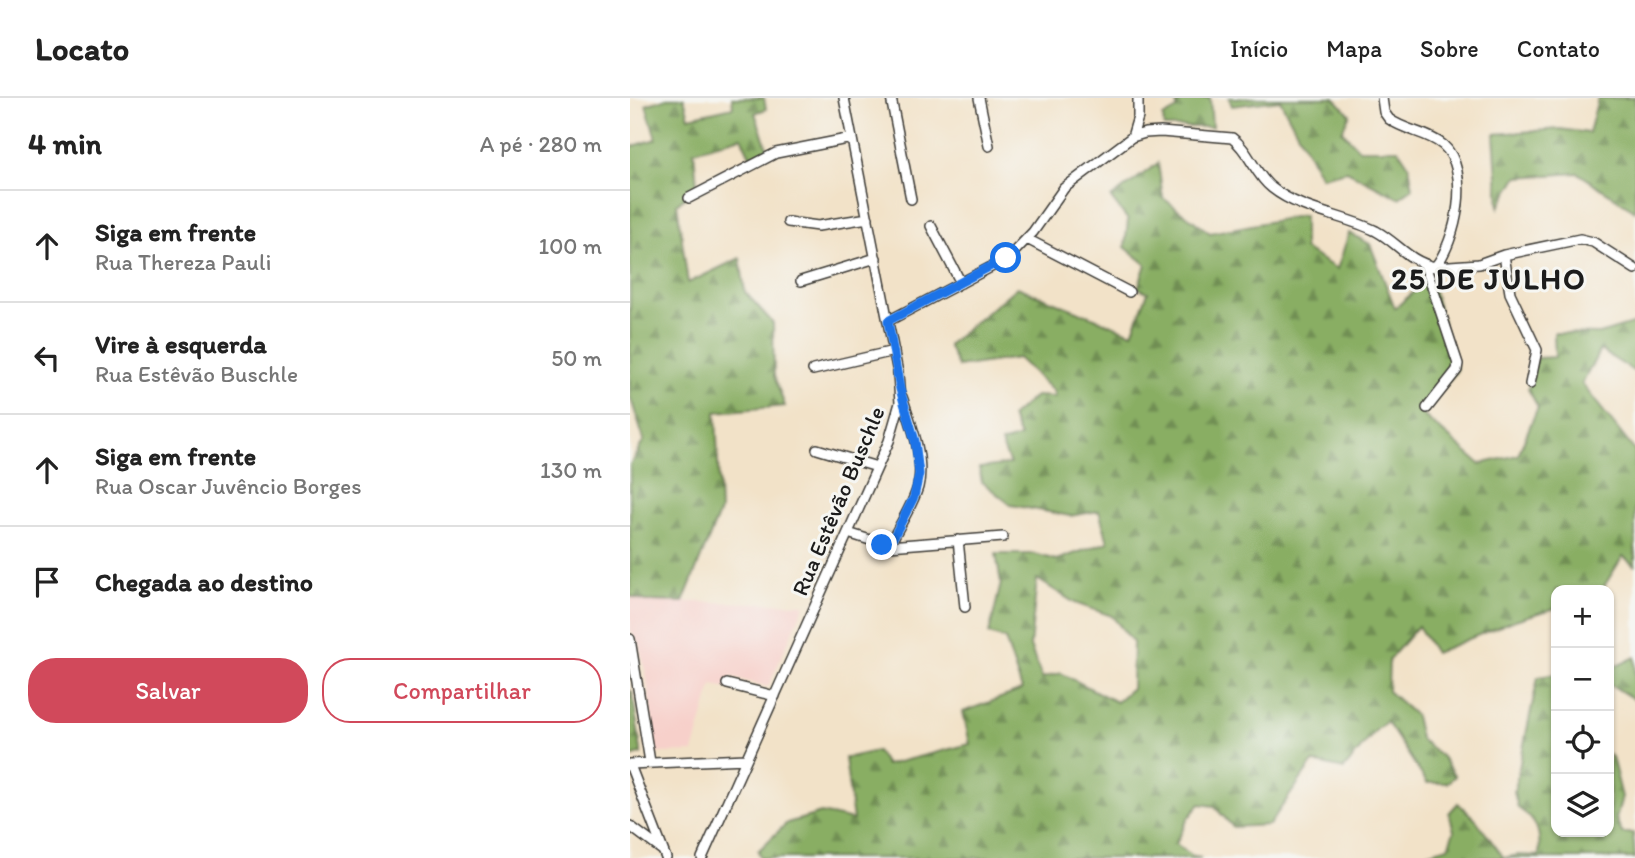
<!DOCTYPE html>
<html lang="pt">
<meta charset="utf-8">
<style>
:root{--surface:#fff;--page:#f6f6f6;--text:#222;--muted:#767676;--line:#e0e0e0;--accent:#d1495b}
body{margin:0;font-family:Itim,sans-serif;background:var(--page);color:var(--text)}
.controls{position:absolute;right:21px;bottom:21px;display:grid;overflow:hidden;border-radius:14px;box-shadow:0 2px 5px #0004}
.controls button{width:63px;height:63px;display:grid;place-items:center;padding:0;border:0;border-bottom:2px solid var(--line);background:var(--surface);color:var(--text);font:35px sans-serif}
.stop{position:absolute;width:21px;height:21px;margin:-16px;border:5px solid #1a73e8;border-radius:50%;background:#fff}
.stop.end{background:#1a73e8;border-color:#fff;box-shadow:0 2px 7px #0008}
.list{margin:0;padding:0;list-style:none}
h2{display:flex;justify-content:space-between;align-items:center;height:91px;margin:0;padding:0 28px;font-size:30px}
h2 small{font-size:23px;font-weight:400;color:var(--muted)}
.list li{display:grid;grid-template-columns:46px 1fr auto;gap:21px;align-items:center;box-sizing:border-box;height:112px;padding:0 28px;border-top:2px solid var(--line)}
.list b{display:block;font-size:26px;white-space:nowrap}
.list p{margin:0;font-size:23px;white-space:nowrap;color:var(--muted)}
.list em{font-size:23px;font-style:normal;color:var(--muted)}
.actions{display:flex;gap:14px;padding:21px 28px}
.actions a{flex:1;padding:16px 0;border:2px solid var(--accent);border-radius:28px;text-align:center;font-size:24px;color:var(--accent)}
.actions .main{background:var(--accent);color:#fff}
.icon{flex:none;width:38px;height:38px;fill:none;stroke:currentColor;stroke-width:2;stroke-linecap:round;stroke-linejoin:round}
.map{position:relative;flex:none;width:1005px;height:760px;overflow:hidden}
header{display:flex;align-items:center;gap:42px;box-sizing:border-box;height:98px;padding:0 35px;background:var(--surface);border-bottom:2px solid var(--line)}
header strong{font-size:33px}
nav{display:flex;gap:38px;margin-inline-start:auto;font-size:24px}
main{display:flex}
aside{flex:1;background:var(--surface)}
.map>svg:first-child{display:block}
</style>
<header>
<strong>Locato</strong>
<nav><a>Início</a><a>Mapa</a><a>Sobre</a><a>Contato</a></nav>
</header>
<main>
<aside>
<h2>4 min<small>A pé · 280 m</small></h2>
<ul class="list">
<li><svg class="icon" aria-label="ahead" viewBox="0 0 24 24"><path d="M12 20V5M6 11l6-6 6 6"/></svg><div><b>Siga em frente</b><p>Rua Thereza Pauli</p></div><em>100 m</em></li>
<li><svg class="icon" aria-label="left" viewBox="0 0 24 24"><path d="M17 20v-9H6M10 6l-5 5 5 5"/></svg><div><b>Vire à esquerda</b><p>Rua Estêvão Buschle</p></div><em>50 m</em></li>
<li><svg class="icon" aria-label="ahead" viewBox="0 0 24 24"><path d="M12 20V5M6 11l6-6 6 6"/></svg><div><b>Siga em frente</b><p>Rua Oscar Juvêncio Borges</p></div><em>130 m</em></li>
<li><svg class="icon" aria-label="arrive" viewBox="0 0 24 24"><path d="M6 21V4h12l-3 4 3 4H6"/></svg><div><b>Chegada ao destino</b></div></li>
</ul>
<div class="actions"><a class="main">Salvar</a><a>Compartilhar</a></div>
</aside>
<div class="map">
<svg width="1005" height="760" viewBox="0 0 1005 760">
<defs>
<pattern id="forest-firs" width="22" height="20" patternUnits="userSpaceOnUse" patternTransform="scale(1.75)"><rect width="22" height="20" fill="#89ae64"/><path d="M5 1l3.5 6h-7zM16 11l3.5 6h-7z" fill="#6f8d52"/></pattern>
</defs>
<rect width="100%" height="100%" fill="#f6f6f2"/>
<filter id="ink" filterUnits="userSpaceOnUse"><feTurbulence type="fractalNoise" baseFrequency=".0143" numOctaves="2"/><feDisplacementMap in="SourceGraphic" scale="14" xChannelSelector="R" yChannelSelector="G"/><feConvolveMatrix kernelMatrix="1 2 1 2 8 2 1 2 1" color-interpolation-filters="sRGB"/></filter>
<filter id="wash" filterUnits="userSpaceOnUse"><feTurbulence type="fractalNoise" baseFrequency=".00686" numOctaves="4" result="noise"/><feDisplacementMap in="SourceGraphic" scale="28" xChannelSelector="R" yChannelSelector="G"/><feGaussianBlur stdDeviation="1.57" result="paint"/><feColorMatrix in="noise" values="0 0 0 0 0 0 0 0 0 0 0 0 0 0 0 0 0 1.4 0 .05"/><feComposite in="paint" operator="in"/></filter>
<g filter="url(#wash)">
<rect width="100%" height="100%" fill="#f2e2c8"/>
<path fill="#f7d0ca" d="M 0,498 L 16,503 L 175,506 L 138,589 L 101,579 L 98,590 L 82,587 L 63,654 L 26,655 L 16,576 L 9,547 L 0,531 Z"/>
<path fill="url(#forest-firs)" stroke="#526540" stroke-width="2" fill-rule="evenodd" d="M 37,0 L 54,0 L 59,19 L 103,9 L 102,0 L 134,0 L 136,11 L 125,15 L 138,52 L 128,61 L 121,60 L 111,39 L 64,53 L 67,87 L 47,106 L 58,185 L 110,160 L 115,194 L 143,225 L 144,278 L 155,308 L 86,314 L 90,413 L 53,504 L 16,503 L 0,498 L 0,367 L 14,342 L 0,298 L 0,49 L 26,41 L 16,7 Z
M 546,0 L 580,0 L 582,29 L 534,29 L 533,19 L 547,11 Z
M 599,0 L 704,0 L 720,16 L 712,33 L 729,51 L 768,51 L 779,68 L 783,90 L 769,100 L 717,73 L 691,79 L 650,2 L 602,8 Z
M 968,0 L 1005,0 L 1005,113 L 948,75 L 887,79 L 869,109 L 864,36 L 930,31 L 959,35 Z
M 528,65 L 533,100 L 580,135 L 674,117 L 674,151 L 707,171 L 719,135 L 740,146 L 765,210 L 800,180 L 827,272 L 793,317 L 850,366 L 888,357 L 908,309 L 898,291 L 907,260 L 925,259 L 924,235 L 969,236 L 1005,225 L 1005,274 L 970,252 L 952,286 L 1005,353 L 1005,468 L 993,458 L 973,490 L 968,492 L 926,492 L 926,510 L 885,522 L 805,555 L 788,528 L 759,562 L 758,593 L 785,617 L 790,641 L 812,659 L 825,678 L 817,685 L 797,685 L 757,624 L 747,631 L 714,671 L 683,664 L 639,727 L 603,729 L 584,708 L 570,706 L 558,720 L 546,746 L 561,757 L 571,760 L 131,760 L 128,753 L 157,725 L 191,715 L 223,722 L 215,660 L 247,653 L 256,667 L 340,646 L 333,614 L 392,592 L 375,541 L 359,536 L 371,485 L 366,456 L 405,456 L 426,462 L 478,444 L 469,413 L 440,418 L 381,407 L 352,384 L 349,370 L 380,366 L 371,345 L 390,339 L 381,319 L 405,298 L 425,299 L 423,293 L 388,260 L 328,269 L 318,247 L 387,189 L 502,235 L 518,194 L 508,190 L 516,166 L 495,149 L 498,122 L 481,100 ZM 407,481 L 445,505 L 482,518 L 503,544 L 502,590 L 486,604 L 431,575 L 412,580 L 400,548 Z
M 1005,559 L 1005,602 L 981,587 L 979,589 L 979,568 L 989,567 Z
M 926,576 L 926,734 L 979,734 L 979,657 L 982,659 L 992,699 L 986,721 L 992,735 L 1003,735 L 1005,760 L 781,760 L 818,749 L 824,733 L 819,715 L 828,705 L 846,722 L 874,760 L 888,757 L 909,758 C 911,735 908,723 888,710 L 884,694 L 908,579 Z
M 0,593 L 2,593 L 11,652 L 11,656 L 0,659 Z"/>
</g>
<g filter="url(#ink)">
<g fill="none" stroke-linecap="round" stroke-linejoin="round">
<g stroke="#3c3a36" stroke-width="12">
<path id="minor" d="M 261,0 L 281,101
M 349,0 L 359,48
M 502,39 L 508,19 L 508,0
M 59,100 L 146,55 L 222,40
M 158,124 L 188,128 L 238,120
M 301,128 L 331,185
M 397,141 L 499,194
M 874,157 L 880,195 L 907,252 L 900,286
M 795,167 L 828,266 L 827,272 L 797,310
M 805,169 L 849,166 L 874,157 L 950,141 L 963,144 L 1005,171
M 171,183 L 246,160
M 258,223 L 363,168 L 383,155 L 403,134 L 434,90 L 502,39 L 515,35 L 531,34 L 602,40 C 619,52 625,77 642,90 C 671,113 713,117 746,133 C 768,145 778,163 805,169 C 826,144 842,72 813,47 C 798,34 775,33 759,21 L 754,14 L 752,0
M 183,272 L 264,253
M 187,351 L 247,369
M 218,435 L 259,448 C 268,429 282,409 288,389 C 295,361 281,325 272,299
M 328,442 L 335,509
M 259,448 L 373,439
M 0,541 L 20,664
M 97,586 L 145,598
M 0,666 L 116,661
M 0,667 L 36,760
M 0,728 L 32,752
M 72,760 L 259,343 L 270,305 L 268,275 L 214,0"/>
</g>
<use href="#minor" stroke="#fff" stroke-width="9"/>
</g>
</g>
<g fill="none" stroke-linecap="round" stroke-linejoin="round" filter="url(#ink)">
<path stroke="#1a73e8" stroke-width="9" d="M 252,447 L 259,448 L 284,399 L 289,376 L 285,343 L 270,291 L 258,223 L 376,160"/>
</g>
<g text-anchor="middle" dominant-baseline="central" stroke-width="6" stroke-linejoin="round" paint-order="stroke">
<g font-size="23" fill="#1c1c1c" stroke="#f6f6f2">
<text transform="translate(208 403) rotate(-67)">Rua Estêvão Buschle</text>
</g>
<g font-size="30" font-weight="bold" letter-spacing="2" fill="#1c1c1c" stroke="#f6f6f2">
<text x="859" y="180">25 DE JULHO</text>
</g>
</g>
</svg>
<div class="controls">
<button>+</button>
<button>−</button>
<button><svg class="icon" aria-label="locate" viewBox="0 0 24 24"><circle cx="12" cy="12" r="6"/><path d="M12 2v4M12 18v4M2 12h4M18 12h4"/></svg></button>
<button><svg class="icon" aria-label="layers" viewBox="0 0 24 24"><path d="M12 4l9 5-9 5-9-5zM3 14l9 5 9-5"/></svg></button>
</div>
<div class="stop" style="left:376px;top:160px"></div>
<div class="stop end" style="left:252px;top:447px"></div>
</div>
</main>
